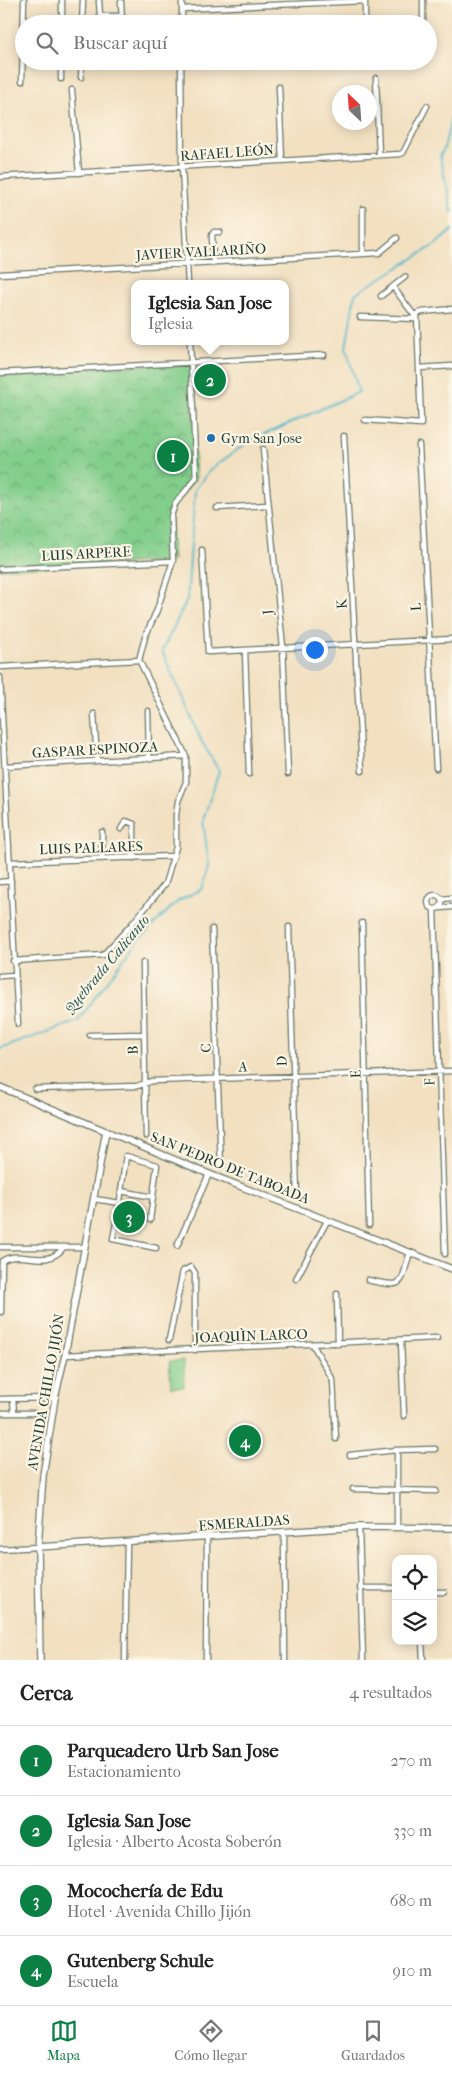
<!DOCTYPE html>
<html lang="es">
<meta charset="utf-8">
<style>
:root{--surface:#fff;--page:#f6f6f6;--text:#222;--muted:#767676;--line:#e0e0e0;--accent:#0b8043}
body{margin:0;font-family:"IM FELL French Canon",serif;background:var(--page);color:var(--text)}
.controls{position:absolute;right:15px;bottom:15px;display:grid;overflow:hidden;border-radius:10px;box-shadow:0 2px 12px #0003}
.controls button{width:45px;height:45px;display:grid;place-items:center;padding:0;border:0;border-bottom:1px solid var(--line);background:var(--surface);color:var(--text);font:25px sans-serif}
.compass{position:absolute;left:332px;top:85px;width:45px;height:45px;border-radius:50%;background:var(--surface);box-shadow:0 2px 12px #0003;rotate:335deg}
.you{position:absolute;left:314px;top:649px;width:18px;height:18px;margin:-12px;border:4px solid #fff;border-radius:50%;background:#1a73e8;box-shadow:0 0 0 8px #1a73e833}
.badge{display:grid;place-items:center;width:32px;height:32px;border-radius:50%;background:var(--accent);color:#fff;font-size:16px;font-weight:700}
.pin{position:absolute;translate:-50% -50%;border:2px solid #fff;box-shadow:0 1px 5px #0006}
.popup{position:absolute;left:131px;top:280px;width:158px;height:65px;box-sizing:border-box;display:grid;place-content:center;border-radius:10px;background:var(--surface);filter:drop-shadow(0 1px 4px #0005);font-size:16px;white-space:nowrap;color:var(--muted)}
.popup b{font-size:19px;color:var(--text)}
.popup::after{content:'';position:absolute;left:50%;top:100%;margin-left:-10px;border:10px solid transparent;border-top-color:var(--surface)}
.list{margin:0;padding:0;list-style:none}
h2{display:flex;justify-content:space-between;align-items:center;height:65px;margin:0;padding:0 20px;font-size:21px}
h2 small{font-size:16px;font-weight:400;color:var(--muted)}
.list li{display:grid;grid-template-columns:32px 1fr auto;gap:15px;align-items:center;box-sizing:border-box;height:70px;padding:0 20px;border-top:1px solid var(--line)}
.list b{display:block;font-size:19px;white-space:nowrap}
.list p{margin:0;font-size:16px;white-space:nowrap;color:var(--muted)}
.list em{font-size:16px;font-style:normal;color:var(--muted)}
.icon{flex:none;width:28px;height:28px;fill:none;stroke:currentColor;stroke-width:2;stroke-linecap:round;stroke-linejoin:round}
.map{position:relative;flex:none;width:452px;height:1660px;overflow:hidden}
.search{position:absolute;background:var(--surface);box-shadow:0 2px 12px #0003;left:15px;right:15px;top:15px;height:55px;display:flex;align-items:center;gap:12px;box-sizing:border-box;padding:0 18px;border-radius:28px;color:var(--muted);font-size:19px}
.sheet{height:345px;background:var(--surface)}
nav{display:flex;justify-content:space-around;align-items:center;box-sizing:border-box;height:70px;border-top:1px solid var(--line);background:var(--surface);font-size:14px;color:var(--muted)}
nav a{display:grid;justify-items:center;gap:2px}
nav .on{color:var(--accent)}
.map>svg:first-child{display:block}
</style>
<div class="map">
<svg width="452" height="1660" viewBox="0 0 452 1660">
<defs>
<pattern id="park-crowns" width="20" height="18" patternUnits="userSpaceOnUse" patternTransform="scale(1.25)"><rect width="20" height="18" fill="#82ce8b"/><path d="M2 6a3 3 0 1 1 6 0M12 15a3 3 0 1 1 6 0" fill="none" stroke="#6aa872"/></pattern>
</defs>
<rect width="100%" height="100%" fill="#fcf5e5"/>
<filter id="ink" filterUnits="userSpaceOnUse"><feTurbulence type="fractalNoise" baseFrequency=".02" numOctaves="2"/><feDisplacementMap in="SourceGraphic" scale="10" xChannelSelector="R" yChannelSelector="G"/><feConvolveMatrix kernelMatrix="1 2 1 2 8 2 1 2 1" color-interpolation-filters="sRGB"/></filter>
<filter id="wash" filterUnits="userSpaceOnUse"><feTurbulence type="fractalNoise" baseFrequency=".0096" numOctaves="4" result="noise"/><feDisplacementMap in="SourceGraphic" scale="20" xChannelSelector="R" yChannelSelector="G"/><feGaussianBlur stdDeviation="1.12" result="paint"/><feColorMatrix in="noise" values="0 0 0 0 0 0 0 0 0 0 0 0 0 0 0 0 0 1.4 0 .05"/><feComposite in="paint" operator="in"/></filter>
<g filter="url(#wash)">
<rect width="100%" height="100%" fill="#f2e0c1"/>
<path fill="#82ce8b" stroke="#508660" d="M 184,1360 L 184,1387 L 171,1387 L 169,1361 Z"/>
<path fill="url(#park-crowns)" stroke="#508660" d="M 191,363 L 196,478 L 175,504 L 171,516 L 173,561 L 0,569 L 0,373 Z"/>
<g fill="none" stroke-linecap="round" stroke-linejoin="round">
<path stroke="#4cb6c9" stroke-width="2" d="M 452,113 L 444,149 L 440,156 L 452,212
M 0,1049 L 78,1021 L 138,940 L 178,901 L 202,889 L 209,866 L 203,820 L 219,771 L 202,742 L 162,651 L 187,600 L 195,490 L 211,469 L 248,442 L 359,392 L 346,348 L 355,294 L 435,245 L 452,230"/>
</g>
</g>
<g filter="url(#ink)">
<g fill="none" stroke-linecap="round" stroke-linejoin="round">
<g stroke="#697665" stroke-width="7">
<path id="minor" d="M 365,0 L 365,24
M 423,0 L 423,24
M 99,1 L 100,16 L 121,16
M 121,2 L 122,21 L 182,22
M 182,9 L 365,1
M 62,24 L 62,0
M 82,24 L 83,0
M 182,24 L 182,0
M 181,61 L 182,167 L 188,284
M 81,77 L 82,61
M 376,78 L 379,155
M 61,79 L 61,61
M 22,81 L 24,0
M 279,87 L 282,160
M 72,90 L 79,173
M 0,177 L 400,154 L 403,153 L 427,106
M 363,209 L 363,254
M 213,263 L 212,235 L 214,232 L 220,232
M 0,274 L 379,253 L 397,238
M 393,287 L 414,315
M 381,296 L 405,277
M 360,317 L 417,319
M 419,368 L 452,366
M 0,373 L 324,355
M 365,420 L 421,424 L 417,314 L 414,315 L 422,312 L 452,309
M 344,436 L 362,771
M 419,445 L 436,768
M 263,449 L 283,647 L 288,774
M 217,508 L 267,505
M 202,550 L 208,652 L 452,639
M 0,569 L 173,561
M 245,650 L 249,774
M 0,667 L 139,660
M 0,677 L 18,1024
M 148,711 L 149,758
M 94,714 L 97,760
M 5,766 L 186,756
M 121,829 L 126,821 L 134,824 L 134,858
M 102,832 L 102,859
M 10,862 L 174,856
M 0,882 L 11,881
M428 902a7 7 0 1 1 14 0a7 7 0 1 1-14 0Z
M 441,899 L 452,898
M 440,908 L 452,907
M 434,909 L 445,1254
M 362,923 L 369,1225
M 289,927 L 297,1195
M 212,929 L 221,1166
M 13,961 L 103,955 L 132,924 L 165,884 L 176,847 L 176,815 L 178,801 L 186,782 L 186,756 L 139,660 L 145,637 L 157,610 L 173,561 L 171,516 L 175,504 L 196,478 L 190,341
M 143,963 L 146,1136
M 0,976 L 14,975
M 90,1035 L 143,1034
M 35,1089 L 137,1086 L 152,1081 L 452,1071
M 121,1191 L 126,1156 L 157,1165 L 150,1220
M 94,1199 L 120,1203 L 121,1191 L 153,1197
M 120,1203 L 113,1239 L 156,1248
M 177,1246 L 209,1174
M 0,1247 L 85,1247
M 296,1279 L 327,1221
M 368,1280 C 406,1289 400,1285 410,1252
M 337,1294 L 338,1344
M 1,1312 L 2,1261 C 21,1248 46,1271 64,1247
M 169,1340 L 183,1271 L 191,1267 L 195,1273 L 195,1350
M 401,1340 L 404,1416
M 313,1345 L 333,1380 L 336,1439
M 65,1355 L 437,1338
M 0,1399 L 55,1398
M 0,1413 L 14,1413 L 13,1399
M 14,1413 L 33,1413
M 397,1450 L 435,1449
M 350,1455 L 397,1450 L 397,1527
M 353,1489 L 436,1491
M 359,1527 L 363,1660
M 284,1533 L 285,1660
M 0,1549 L 38,1547
M 360,1588 L 396,1588
M 433,1592 L 444,1592
M 422,1641 L 423,1660
M 125,1660 L 127,1542
M 206,1660 L 207,1538"/>
</g>
<g stroke="#697665" stroke-width="8">
<path id="tertiary" d="M 0,1087 L 209,1174 L 452,1269
M 38,1547 L 359,1527 L 452,1528
M 40,1660 L 38,1547 L 43,1476 L 55,1398 L 65,1355 L 106,1131"/>
</g>
<use href="#minor" stroke="#fff" stroke-width="4.5"/>
<use href="#tertiary" stroke="#fff" stroke-width="5.5"/>
</g>
</g>
<circle fill="#1f6fb2" stroke="#fcf5e5" stroke-width="2" cx="211" cy="438" r="5"/>
<g text-anchor="middle" dominant-baseline="central" stroke-width="4.5" stroke-linejoin="round" paint-order="stroke">
<g font-size="14" fill="#1f3d34" stroke="#fcf5e5">
<text transform="translate(227 153) rotate(-4)">RAFAEL LEÓN</text>
<text transform="translate(201 252) rotate(-3)">JAVIER VALLARIÑO</text>
<text transform="translate(86 554) rotate(-3)">LUIS ARPERE</text>
<text transform="translate(342 604) rotate(-93)">K</text>
<text transform="translate(416 607) rotate(-93)">L</text>
<text transform="translate(268 612) rotate(-96)">J</text>
<text transform="translate(95 750) rotate(-3)">GASPAR ESPINOZA</text>
<text transform="translate(91 848) rotate(-2)">LUIS PALLARES</text>
<text transform="translate(206 1048) rotate(-92)">C</text>
<text transform="translate(133 1050) rotate(-92)">B</text>
<text transform="translate(282 1061) rotate(-92)">D</text>
<text transform="translate(243 1067) rotate(-1)">A</text>
<text transform="translate(356 1074) rotate(-91)">E</text>
<text transform="translate(430 1082) rotate(-91)">F</text>
<text transform="translate(230 1168) rotate(22)">SAN PEDRO DE TABOADA</text>
<text transform="translate(251 1336) rotate(-2)">JOAQUÌN LARCO</text>
<text transform="translate(46 1392) rotate(-80)">AVENIDA CHILLO JIJÓN</text>
<text transform="translate(244 1523) rotate(-4)">ESMERALDAS</text>
</g>
<g font-size="14" fill="#1f3d34" stroke="#fcf5e5" text-anchor="start">
<text x="221" y="438">Gym San Jose</text>
</g>
<g font-size="15" font-style="italic" fill="#2a5b59" stroke="#fcf5e5">
<text transform="translate(107 964) rotate(-50)">Quebrada Calicanto</text>
</g>
</g>
</svg>
<div class="controls">
<button><svg class="icon" aria-label="locate" viewBox="0 0 24 24"><circle cx="12" cy="12" r="6"/><path d="M12 2v4M12 18v4M2 12h4M18 12h4"/></svg></button>
<button><svg class="icon" aria-label="layers" viewBox="0 0 24 24"><path d="M12 4l9 5-9 5-9-5zM3 14l9 5 9-5"/></svg></button>
</div>
<svg class="compass" viewBox="-18 -18 36 36"><path d="M0-13l5 13h-10z" fill="#e53935"/><path d="M0 13l5-13h-10z" fill="#767676"/></svg>
<div class="you"></div>
<div class="pin badge" style="left:173px;top:456px">1</div>
<div class="pin badge" style="left:210px;top:380px">2</div>
<div class="popup"><b>Iglesia San Jose</b>Iglesia</div>
<div class="pin badge" style="left:129px;top:1217px">3</div>
<div class="pin badge" style="left:245px;top:1441px">4</div>
<div class="search"><svg class="icon" aria-label="search" viewBox="0 0 24 24"><circle cx="10" cy="10" r="6"/><path d="M15 15l6 6"/></svg>Buscar aquí</div>
</div>
<section class="sheet">
<h2>Cerca<small>4 resultados</small></h2>
<ul class="list">
<li><span class="badge">1</span><div><b>Parqueadero Urb San Jose</b><p>Estacionamiento</p></div><em>270 m</em></li>
<li><span class="badge">2</span><div><b>Iglesia San Jose</b><p>Iglesia · Alberto Acosta Soberón</p></div><em>330 m</em></li>
<li><span class="badge">3</span><div><b>Mocochería de Edu</b><p>Hotel · Avenida Chillo Jijón</p></div><em>680 m</em></li>
<li><span class="badge">4</span><div><b>Gutenberg Schule</b><p>Escuela</p></div><em>910 m</em></li>
</ul>
</section>
<nav>
<a class="on"><svg class="icon" aria-label="map" viewBox="0 0 24 24"><path d="M3 6l6-2 6 2 6-2v14l-6 2-6-2-6 2zM9 4v14M15 6v14"/></svg>Mapa</a>
<a><svg class="icon" aria-label="directions" viewBox="0 0 24 24"><path d="M12 3l9 9-9 9-9-9zM9 14v-3h6M13 9l2 2-2 2"/></svg>Cómo llegar</a>
<a><svg class="icon" aria-label="saved" viewBox="0 0 24 24"><path d="M7 4h10v16l-5-4-5 4z"/></svg>Guardados</a>
</nav>
